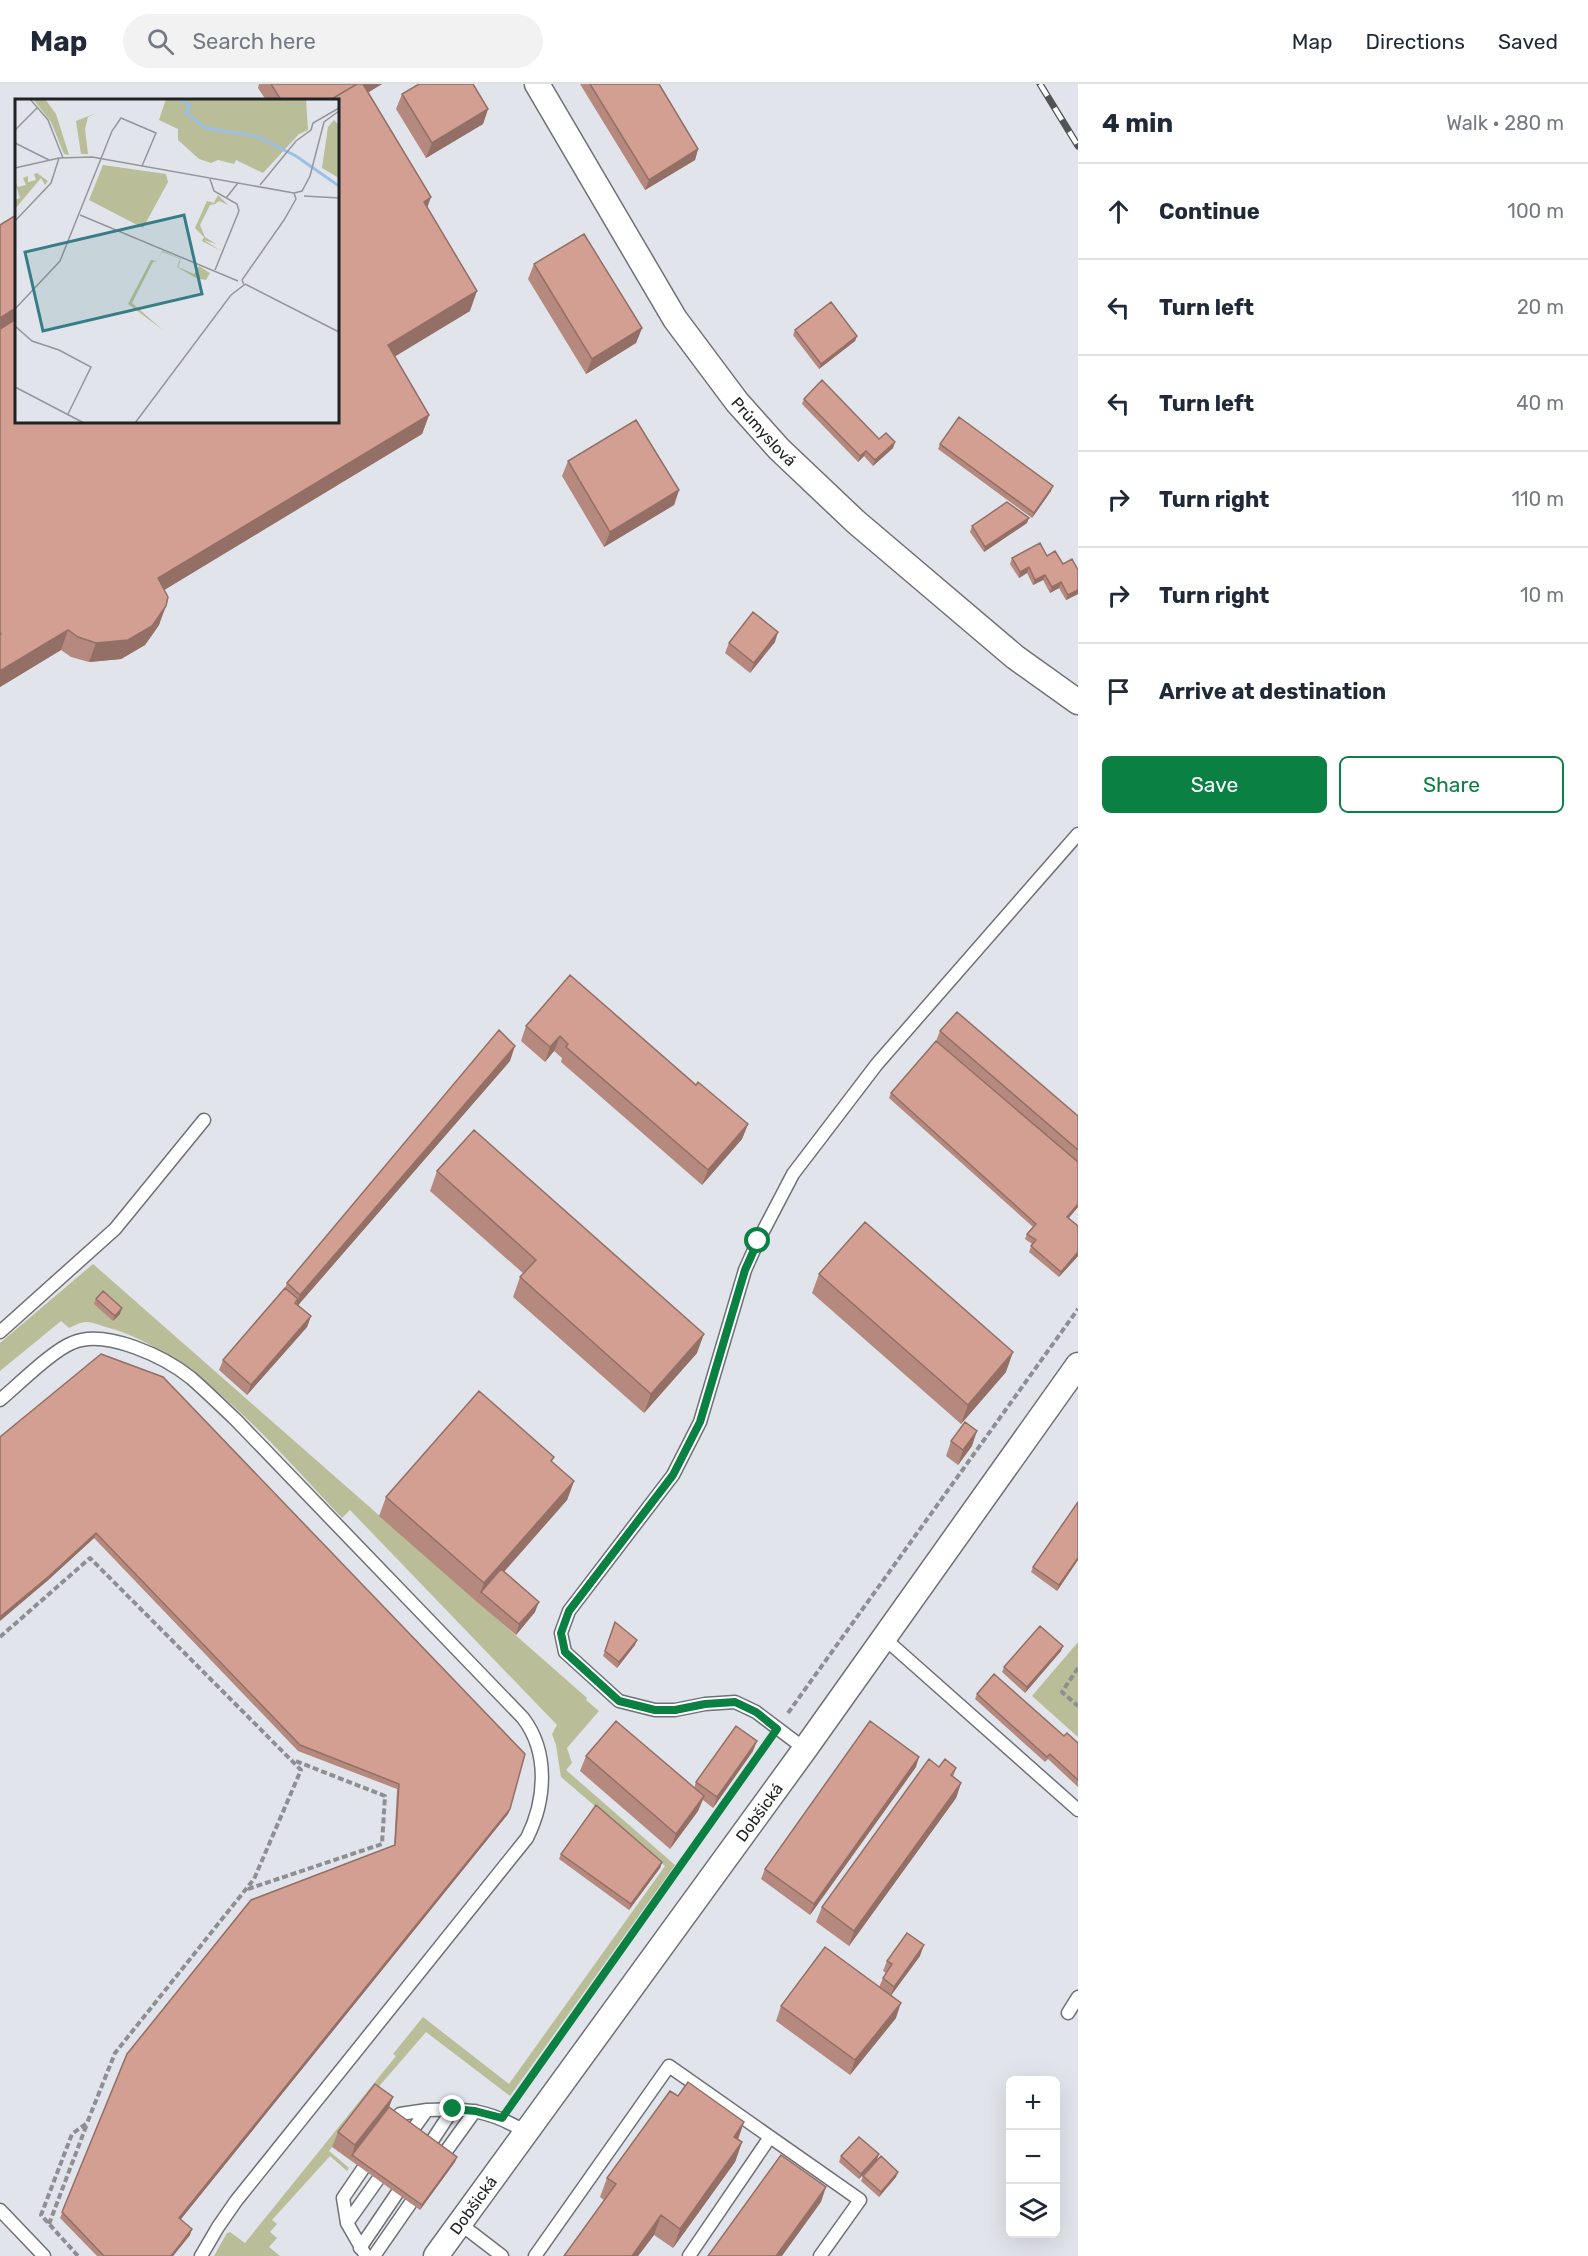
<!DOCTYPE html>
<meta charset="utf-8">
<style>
:root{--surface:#fff;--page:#f2f2f3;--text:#1f2937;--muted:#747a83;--line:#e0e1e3;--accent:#0b8043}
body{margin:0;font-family:Rubik,sans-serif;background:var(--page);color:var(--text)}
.controls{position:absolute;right:18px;bottom:18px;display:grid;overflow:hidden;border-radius:9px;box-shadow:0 6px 24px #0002}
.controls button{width:54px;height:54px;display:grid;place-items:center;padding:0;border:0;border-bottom:2px solid var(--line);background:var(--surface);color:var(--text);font:30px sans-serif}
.stop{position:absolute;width:18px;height:18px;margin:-14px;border:4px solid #0b8043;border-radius:50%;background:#fff}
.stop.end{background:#0b8043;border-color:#fff;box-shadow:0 2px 6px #0008}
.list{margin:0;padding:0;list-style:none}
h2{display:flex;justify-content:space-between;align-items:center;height:78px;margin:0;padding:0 24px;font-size:26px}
h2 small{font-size:20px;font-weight:400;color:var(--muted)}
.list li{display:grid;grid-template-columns:39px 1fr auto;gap:18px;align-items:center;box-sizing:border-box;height:96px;padding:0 24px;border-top:2px solid var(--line)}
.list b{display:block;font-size:22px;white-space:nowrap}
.list em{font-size:20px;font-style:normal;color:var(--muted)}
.actions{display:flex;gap:12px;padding:18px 24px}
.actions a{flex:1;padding:14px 0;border:2px solid var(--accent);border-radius:9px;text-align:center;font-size:21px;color:var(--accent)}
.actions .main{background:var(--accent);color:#fff}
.icon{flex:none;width:33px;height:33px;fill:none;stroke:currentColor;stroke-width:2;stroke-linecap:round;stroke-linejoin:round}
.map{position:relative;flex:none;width:1078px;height:2172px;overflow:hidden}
header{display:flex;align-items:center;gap:36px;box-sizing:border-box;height:84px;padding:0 30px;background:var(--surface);border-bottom:2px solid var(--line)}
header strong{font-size:28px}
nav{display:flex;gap:33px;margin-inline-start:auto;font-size:21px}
.search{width:420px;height:54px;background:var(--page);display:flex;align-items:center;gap:15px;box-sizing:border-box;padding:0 21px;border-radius:33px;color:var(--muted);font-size:22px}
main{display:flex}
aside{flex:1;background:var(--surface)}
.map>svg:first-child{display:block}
</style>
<header>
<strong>Map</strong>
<div class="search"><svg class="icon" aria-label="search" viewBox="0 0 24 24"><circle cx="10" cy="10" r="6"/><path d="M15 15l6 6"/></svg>Search here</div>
<nav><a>Map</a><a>Directions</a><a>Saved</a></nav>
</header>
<main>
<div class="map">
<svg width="1078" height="2172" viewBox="0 0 1078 2172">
<rect width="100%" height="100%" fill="#e1e4ea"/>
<path fill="#b9bd98" d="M 93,1180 L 587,1614 L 586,1616 L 599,1627 L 567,1664 L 572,1679 L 566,1686 L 675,1781 L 510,2012 L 426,1948 L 369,2014 L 329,2067 L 349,2084 L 347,2087 L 330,2072 L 272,2136 L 277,2140 L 270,2148 L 277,2154 L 269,2163 L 280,2172 L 214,2172 L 227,2149 L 230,2148 L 245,2159 L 396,1972 L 393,1970 L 423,1933 L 509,2000 L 665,1782 L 561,1693 L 556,1661 L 552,1650 L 557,1641 L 350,1426 L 342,1434 C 280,1369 200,1272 113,1245 C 104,1243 94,1238 86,1238 C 80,1238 74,1242 69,1244 L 61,1237 L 0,1287 L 0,1259 Z
M 1078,1558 L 1078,1653 L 1032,1612 Z"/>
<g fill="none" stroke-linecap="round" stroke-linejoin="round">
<g stroke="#6e7176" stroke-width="15">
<path id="service" d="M 0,1248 L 115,1145 L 204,1036
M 0,1316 C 18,1301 52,1267 72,1259 C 105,1244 165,1273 191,1294 C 206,1307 220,1321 235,1335 L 523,1634 C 549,1668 546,1716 527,1754 L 236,2117 L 218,2143 L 201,2172
M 884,1554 L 1078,1726
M 805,1665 L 756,1628 L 735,1618 L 705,1620 L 675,1626 L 655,1626 L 619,1617 L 565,1568 L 561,1549 L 569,1527 L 673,1391 L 700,1338 L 745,1186 L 758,1157 L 793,1090 L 877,980 L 1078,750
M 1068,1929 L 1078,1913
M 390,2044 L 400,2030 L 427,2026
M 406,2055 L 427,2026 C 469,2024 489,2026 526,2048
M 424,2069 L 453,2025
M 439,2077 L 475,2027
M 0,2126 L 44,2172
M 347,2139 L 343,2114 L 371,2073
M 459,2139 L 502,2172
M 360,2164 L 406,2096
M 366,2172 L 347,2139 L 386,2084
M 374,2172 L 419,2107
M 535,2172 L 669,1982 L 860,2116 L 820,2172
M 689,2172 L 770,2053"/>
</g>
<g stroke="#6e7176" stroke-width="27">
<g id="minor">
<path id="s1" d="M 537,0 L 675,235 L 737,318 L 779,365 L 856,438 L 1015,573 L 1078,618"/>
<path id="s2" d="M 436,2172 L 805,1665 L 1078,1281"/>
</g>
</g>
<path stroke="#8d8f93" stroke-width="4" stroke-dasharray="6 3" stroke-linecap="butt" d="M 0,1553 L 90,1474 L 301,1686 L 254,1795 L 115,1969 L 87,2039 L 72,2050 L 41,2131 L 78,2172
M 1078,1584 L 1062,1608 L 1078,1622
M 788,1629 L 1078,1225
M 248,1805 L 382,1760 L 385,1712 L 293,1676
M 588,1914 L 767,1660
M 49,2140 L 87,2040"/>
<use href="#service" stroke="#fff" stroke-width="12"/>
<use href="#minor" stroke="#fff" stroke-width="24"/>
<g stroke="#525356" stroke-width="7">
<path id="rail" d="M 1040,0 L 1078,62"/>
</g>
<use href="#rail" stroke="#fff" stroke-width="4.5" stroke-dasharray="14" stroke-linecap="butt"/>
</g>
<path fill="#b5897e" d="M 259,0 L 382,0 L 368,8 L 427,124 L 470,227 L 394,272 L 429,331 L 422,350 L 164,506 L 159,541 L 145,561 L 121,575 L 89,578 L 71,573 L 61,566 L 0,603 L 0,141 L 16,338 L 338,338 L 338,16 L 266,16 L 258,4 Z
M 580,0 L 659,0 L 698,65 L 695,76 L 645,106 Z
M 402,10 L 488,25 L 483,40 L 426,74 L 396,25 Z
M 534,180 L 642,244 L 636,259 L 586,290 L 528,195 Z
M 795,246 L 857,252 L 855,257 L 819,285 L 793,251 Z
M 804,315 L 879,355 L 895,358 L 893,364 L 873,382 L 864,372 L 858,378 L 802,320 Z
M 940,360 L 1051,407 L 1032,434 L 938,365 Z
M 568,377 L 679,406 L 674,421 L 604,463 L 562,392 Z
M 1027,439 L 984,468 L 970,448 L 972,442 Z
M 1047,472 L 1063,480 L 1078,486 L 1078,510 L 1066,516 L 1059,504 L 1050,509 L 1043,496 L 1033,501 L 1027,489 L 1019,494 L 1010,480 L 1012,474 Z
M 775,558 L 750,589 L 725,569 L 729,559 Z
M 570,891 L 696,1001 L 748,1040 L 742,1055 L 702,1101 L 561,978 L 562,974 L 554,967 L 545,978 L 521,957 L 526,942 Z
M 940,947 L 1078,1032 L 1078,1123 L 1069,1134 L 1078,1142 L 1078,1172 L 1059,1193 L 1029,1168 L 1032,1160 L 1025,1155 L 1027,1150 L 1033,1143 L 889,1014 L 891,1009 L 936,957 Z
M 510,977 L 298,1221 L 311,1232 L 307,1243 L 247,1311 L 219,1286 L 223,1276 L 285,1204 L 287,1199 Z
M 437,1087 L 697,1269 L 644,1329 L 513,1213 L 520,1193 L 524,1190 L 430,1107 Z
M 819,1190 L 1006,1288 L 961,1340 L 812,1209 Z
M 96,1215 L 120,1230 L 113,1237 L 94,1220 Z
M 0,1353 L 510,1725 L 508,1730 L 180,2136 L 190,2151 L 173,2172 L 97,2172 L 60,2134 L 127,1970 L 394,1762 L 397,1705 L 298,1667 L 94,1454 L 46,1498 Z
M 951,1357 L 972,1362 L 958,1381 L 946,1372 Z
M 552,1378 L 574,1397 L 567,1416 L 504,1488 L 535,1528 L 516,1551 L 477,1518 L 379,1432 L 386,1413 Z
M 1078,1418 L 1078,1476 L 1057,1507 L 1031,1488 L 1033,1483 Z
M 615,1538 L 635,1561 L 617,1584 L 603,1572 Z
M 1061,1567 L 1025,1609 L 1002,1588 L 1004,1583 Z
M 977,1610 L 1078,1659 L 1078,1703 L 1048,1675 L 1045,1678 L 975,1615 Z
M 753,1667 L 713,1724 L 703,1716 L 698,1727 L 670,1765 L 580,1687 L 586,1672 L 694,1704 L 696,1698 Z
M 916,1683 L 810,1831 L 761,1795 L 765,1785 Z
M 956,1684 L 953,1693 L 961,1699 L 956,1714 L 849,1862 L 816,1838 L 822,1823 Z
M 561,1770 L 662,1778 L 660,1784 L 629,1826 L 559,1775 Z
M 920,1872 L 891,1911 L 896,1934 L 850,1991 L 776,1937 L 781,1922 L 879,1903 L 883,1894 L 886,1889 L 883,1887 L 887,1877 Z
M 678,2012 L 744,2038 L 738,2056 L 742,2058 L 735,2078 L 673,2164 L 654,2151 L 638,2172 L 564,2172 L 604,2116 L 600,2113 L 607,2094 Z
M 393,2013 L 389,2023 L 455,2078 L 420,2126 L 332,2063 L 338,2048 Z
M 841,2072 L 877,2076 L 859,2095 L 839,2078 Z
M 863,2092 L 896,2093 L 879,2113 L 861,2097 Z"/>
<path fill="#936f66" d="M 362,0 L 382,0 L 338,27 Z
M 488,25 L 483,40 L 426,74 L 432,59 Z
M 698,65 L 695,76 L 645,106 L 649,96 Z
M 431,113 L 424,133 L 424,118 Z
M 477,207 L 470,227 L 381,281 L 388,261 Z
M 16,224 L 16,239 L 0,249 L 0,234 Z
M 642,244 L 636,259 L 586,290 L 592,275 Z
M 857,252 L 855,257 L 819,285 L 821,280 Z
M 429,331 L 422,350 L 151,514 L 158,494 Z
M 895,358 L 893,364 L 873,382 L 875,376 Z
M 866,367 L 864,372 L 858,378 L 860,372 Z
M 1053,402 L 1051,407 L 1032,434 L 1034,429 Z
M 679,406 L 674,421 L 604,463 L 610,448 Z
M 1029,434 L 1027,439 L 984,468 L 985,463 Z
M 1029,483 L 1027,489 L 1019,494 L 1020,488 Z
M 1045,491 L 1043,496 L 1033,501 L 1035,496 Z
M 1061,498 L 1059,504 L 1050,509 L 1052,503 Z
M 1078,506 L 1078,510 L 1066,516 L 1068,511 Z
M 166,522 L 159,541 L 145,561 L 121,575 L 89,578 L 96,559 Z
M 68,546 L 61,566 L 0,603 L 0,587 Z
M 778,548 L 775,558 L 750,589 L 754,579 Z
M 560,952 L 554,967 L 545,978 L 550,963 Z
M 515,962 L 510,977 L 294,1226 L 300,1211 Z
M 748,1040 L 742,1055 L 702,1101 L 708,1086 Z
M 1078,1120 L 1078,1123 L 1065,1138 L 1067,1133 Z
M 1078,1168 L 1078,1172 L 1059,1193 L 1061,1188 Z
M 122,1224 L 120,1230 L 113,1237 L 115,1232 Z
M 311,1232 L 307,1243 L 247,1311 L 251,1301 Z
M 704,1250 L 697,1269 L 644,1329 L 651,1310 Z
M 1013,1268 L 1006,1288 L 961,1340 L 968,1321 Z
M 977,1347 L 972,1362 L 958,1381 L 963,1366 Z
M 574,1397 L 567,1416 L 484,1510 L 481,1508 L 477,1518 L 484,1499 Z
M 96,1449 L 94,1454 L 46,1498 L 0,1537 L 0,1533 Z
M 1078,1474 L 1078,1476 L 1057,1507 L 1059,1501 Z
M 539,1518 L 535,1528 L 516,1551 L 519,1540 Z
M 637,1556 L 635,1561 L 617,1584 L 619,1578 Z
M 1063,1562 L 1061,1567 L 1025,1609 L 1027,1603 Z
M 757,1657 L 753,1667 L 713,1724 L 717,1713 Z
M 919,1673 L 916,1683 L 810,1831 L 814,1820 Z
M 961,1699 L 956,1714 L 849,1862 L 854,1847 Z
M 704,1712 L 698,1727 L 670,1765 L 676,1750 Z
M 510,1725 L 508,1730 L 177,2140 L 179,2134 Z
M 662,1778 L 660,1784 L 629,1826 L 631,1820 Z
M 924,1861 L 920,1872 L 890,1913 L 894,1903 Z
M 901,1919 L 896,1934 L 850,1991 L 855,1976 Z
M 393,2013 L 387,2028 L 352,2071 L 355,2061 Z
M 744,2038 L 737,2057 L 734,2053 Z
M 742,2058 L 735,2078 L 673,2164 L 680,2145 Z
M 879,2070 L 877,2076 L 859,2095 L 861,2090 Z
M 457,2073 L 455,2078 L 420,2126 L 422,2121 Z
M 898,2088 L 896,2093 L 879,2113 L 881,2108 Z
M 826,2103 L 821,2118 L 782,2172 L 776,2172 Z
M 661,2131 L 654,2151 L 638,2172 L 632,2172 Z
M 192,2145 L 190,2151 L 173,2172 L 171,2172 Z"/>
<path fill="#d29f92" stroke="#936f66" stroke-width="1.5" d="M 271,0 L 357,0 L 330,16 L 281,16 Z
M 357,0 L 363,0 L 431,113 L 424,118 L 477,207 L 388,261 L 429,331 L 158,494 L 168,513 L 166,522 L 152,542 L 128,556 L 96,559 L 78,553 L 68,546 L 0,587 L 0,550 L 1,550 L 0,548 L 0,245 L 16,235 L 16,338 L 338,338 L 338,16 L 330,16 Z
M 419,0 L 473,0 L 488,25 L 432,59 L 402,10 Z
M 590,0 L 659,0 L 698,65 L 649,96 Z
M 16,131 L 16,224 L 0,234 L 0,141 Z
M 584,150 L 642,244 L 592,275 L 534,180 Z
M 831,218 L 857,252 L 821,280 L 795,246 Z
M 822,296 L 879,355 L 886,349 L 895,358 L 875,376 L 866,367 L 860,372 L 804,315 Z
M 959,333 L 1053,402 L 1034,429 L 940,360 Z
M 636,336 L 679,406 L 610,448 L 568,377 Z
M 1007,418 L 1029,434 L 985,463 L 972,442 Z
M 1040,459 L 1047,472 L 1055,467 L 1063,480 L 1072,475 L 1078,486 L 1078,506 L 1068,511 L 1061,498 L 1052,503 L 1045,491 L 1035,496 L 1029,483 L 1020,488 L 1012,474 Z
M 753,528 L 778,548 L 754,579 L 729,559 Z
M 570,891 L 696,1001 L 698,998 L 748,1040 L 708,1086 L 566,963 L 568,960 L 560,952 L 550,963 L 526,942 Z
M 957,928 L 1078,1032 L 1078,1066 L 940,947 Z
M 499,946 L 515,962 L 300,1211 L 287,1199 Z
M 936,957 L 1078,1078 L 1078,1120 L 1067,1133 L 1078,1142 L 1078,1168 L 1061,1188 L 1031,1162 L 1036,1156 L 1027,1150 L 1036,1140 L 891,1009 Z
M 474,1046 L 704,1250 L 651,1310 L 520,1193 L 536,1176 L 437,1087 Z
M 865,1138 L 1013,1268 L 968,1321 L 819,1190 Z
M 285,1204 L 298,1215 L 295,1219 L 311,1232 L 251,1301 L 223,1276 Z
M 103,1207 L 122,1224 L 115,1232 L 96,1215 Z
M 101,1270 L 163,1293 L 525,1670 L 510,1725 L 179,2134 L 192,2145 L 171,2172 L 104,2172 L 62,2128 L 127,1970 L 251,1816 L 395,1761 L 399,1700 L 300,1661 L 96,1449 L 48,1493 L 0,1533 L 0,1353 Z
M 479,1307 L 554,1373 L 551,1377 L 574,1397 L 484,1499 L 386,1413 Z
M 965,1338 L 977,1347 L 963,1366 L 951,1357 Z
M 1078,1418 L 1078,1474 L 1059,1501 L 1033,1483 Z
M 501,1485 L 539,1518 L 519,1540 L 481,1508 Z
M 615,1538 L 637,1556 L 619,1578 L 605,1567 Z
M 1040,1542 L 1063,1562 L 1027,1603 L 1004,1583 Z
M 994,1590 L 1064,1652 L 1067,1649 L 1078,1659 L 1078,1696 L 1050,1670 L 1047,1673 L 977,1610 Z
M 616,1637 L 704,1712 L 676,1750 L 586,1672 Z
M 870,1637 L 919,1673 L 814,1820 L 765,1785 Z
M 736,1642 L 757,1657 L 717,1713 L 696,1698 Z
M 929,1675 L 939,1683 L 945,1675 L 956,1684 L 951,1691 L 961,1699 L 854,1847 L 822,1823 Z
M 596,1721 L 662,1778 L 631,1820 L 561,1770 Z
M 907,1849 L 924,1861 L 894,1903 L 883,1894 L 892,1880 L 887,1877 Z
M 825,1863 L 901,1919 L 855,1976 L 781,1922 Z
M 688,1998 L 744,2038 L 734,2053 L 742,2058 L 680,2145 L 661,2131 L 632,2172 L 564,2172 L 616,2100 L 607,2094 L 670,2007 L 678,2012 Z
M 375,2000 L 393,2013 L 355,2061 L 338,2048 Z
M 389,2023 L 457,2073 L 422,2121 L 352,2071 Z
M 859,2053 L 879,2070 L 861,2090 L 841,2072 Z
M 781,2071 L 826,2103 L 776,2172 L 708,2172 Z
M 881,2072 L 898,2088 L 881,2108 L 863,2092 Z"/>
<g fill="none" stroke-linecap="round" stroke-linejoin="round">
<path stroke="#0b8043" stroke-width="8" d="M 453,2025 L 475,2027 L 502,2034 L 777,1645 L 756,1628 L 735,1618 L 705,1620 L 675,1626 L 655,1626 L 619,1617 L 565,1568 L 561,1549 L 569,1527 L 673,1391 L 700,1338 L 745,1186 L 758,1157"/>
</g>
<g text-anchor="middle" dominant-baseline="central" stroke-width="5" stroke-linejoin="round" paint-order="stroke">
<g font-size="16" fill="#212224" stroke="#fff">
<text stroke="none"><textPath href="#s1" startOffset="416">Průmyslová</textPath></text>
<text stroke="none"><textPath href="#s2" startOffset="549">Dobšická</textPath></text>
<text stroke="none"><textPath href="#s2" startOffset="63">Dobšická</textPath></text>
</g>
</g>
<g transform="translate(15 15)">
<rect width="324" height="324" fill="#e1e4ea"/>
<path d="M 18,0 L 30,0 L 41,15 L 54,56 L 49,55 L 36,23 ZM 151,0 L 291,0 L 293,31 L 284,35 L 248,74 L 221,61 L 219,65 L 203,61 L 196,64 L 184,60 L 163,41 L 163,30 L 144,21 ZM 81,14 L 73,18 L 70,30 L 73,55 L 66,55 L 61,22 ZM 319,21 L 324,26 L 324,79 L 307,69 L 313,28 ZM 88,66 L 151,75 L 153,83 L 128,129 L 74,101 ZM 22,74 L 33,82 L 30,86 L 26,79 L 0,110 L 0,101 L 5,99 L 0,83 L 3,88 L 11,86 L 8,79 L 13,77 L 13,83 L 21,81 L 19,75 ZM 203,96 L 213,106 L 204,102 L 200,105 L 195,106 L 185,126 L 190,138 L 201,145 L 189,141 L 206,152 L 187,142 L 189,138 L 180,129 L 192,102 L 199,104 ZM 147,152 L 166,160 L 163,168 L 179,175 L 184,167 L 195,174 L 191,181 L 181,179 L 162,168 L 165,160 L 147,153 L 142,162 L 138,163 L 117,204 L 148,231 L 113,205 L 136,161 L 142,162 Z" fill="#b9bd98"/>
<path fill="none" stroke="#9cc0e4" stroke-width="3" d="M 162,0 L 175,6 L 171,14 L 191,29 L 241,37 L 281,57 L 324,87"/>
<path fill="none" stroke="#94969b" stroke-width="1.5" d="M 15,0 L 33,21 L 48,59M 0,31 L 23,8M 0,44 L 34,61M 0,69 L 44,59 L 77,58 L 279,94M 195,80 L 199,92 L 222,105 L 224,112 L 200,171M 245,86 L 281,42 L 296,31 L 298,24 L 324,9M 279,94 L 287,92 L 295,77 L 309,23 L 324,12M 289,97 L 324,99M 211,99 L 223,84M 65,116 L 223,182M 0,122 L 36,84 L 44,59M 227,181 L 269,121 L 281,100 L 279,94M 230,185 L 324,233M 0,210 L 45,162 L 97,32 L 106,19 L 141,34 L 127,67M 0,227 L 17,242 L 44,251 L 76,268 L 53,315M 0,288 L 69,324M 120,324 L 216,196 L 229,186 L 227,181"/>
<path fill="#367d87" fill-opacity="0.15" stroke="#367d87" stroke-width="3" d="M 169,116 L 187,195 L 28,232 L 10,153 Z"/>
<rect width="324" height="324" fill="none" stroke="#212224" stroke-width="3"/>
</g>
</svg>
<div class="controls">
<button>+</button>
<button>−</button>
<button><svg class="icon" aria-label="layers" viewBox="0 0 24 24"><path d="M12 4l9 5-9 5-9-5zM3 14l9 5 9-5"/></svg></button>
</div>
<div class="stop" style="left:758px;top:1157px"></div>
<div class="stop end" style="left:453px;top:2025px"></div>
</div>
<aside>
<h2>4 min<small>Walk · 280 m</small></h2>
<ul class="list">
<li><svg class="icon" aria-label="ahead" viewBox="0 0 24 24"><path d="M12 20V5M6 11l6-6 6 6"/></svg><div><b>Continue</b></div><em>100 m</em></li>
<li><svg class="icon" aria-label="left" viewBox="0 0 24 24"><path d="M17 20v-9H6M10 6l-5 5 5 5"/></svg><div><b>Turn left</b></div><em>20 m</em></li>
<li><svg class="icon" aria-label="left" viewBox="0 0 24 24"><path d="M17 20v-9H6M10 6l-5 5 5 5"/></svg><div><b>Turn left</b></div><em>40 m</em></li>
<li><svg class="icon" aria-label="right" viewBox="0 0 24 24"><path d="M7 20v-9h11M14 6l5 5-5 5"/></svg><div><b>Turn right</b></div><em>110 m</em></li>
<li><svg class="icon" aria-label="right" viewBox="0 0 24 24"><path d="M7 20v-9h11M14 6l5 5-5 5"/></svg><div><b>Turn right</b></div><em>10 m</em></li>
<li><svg class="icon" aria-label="arrive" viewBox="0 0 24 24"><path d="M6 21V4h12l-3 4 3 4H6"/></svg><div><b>Arrive at destination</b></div></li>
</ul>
<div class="actions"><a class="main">Save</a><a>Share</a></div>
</aside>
</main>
